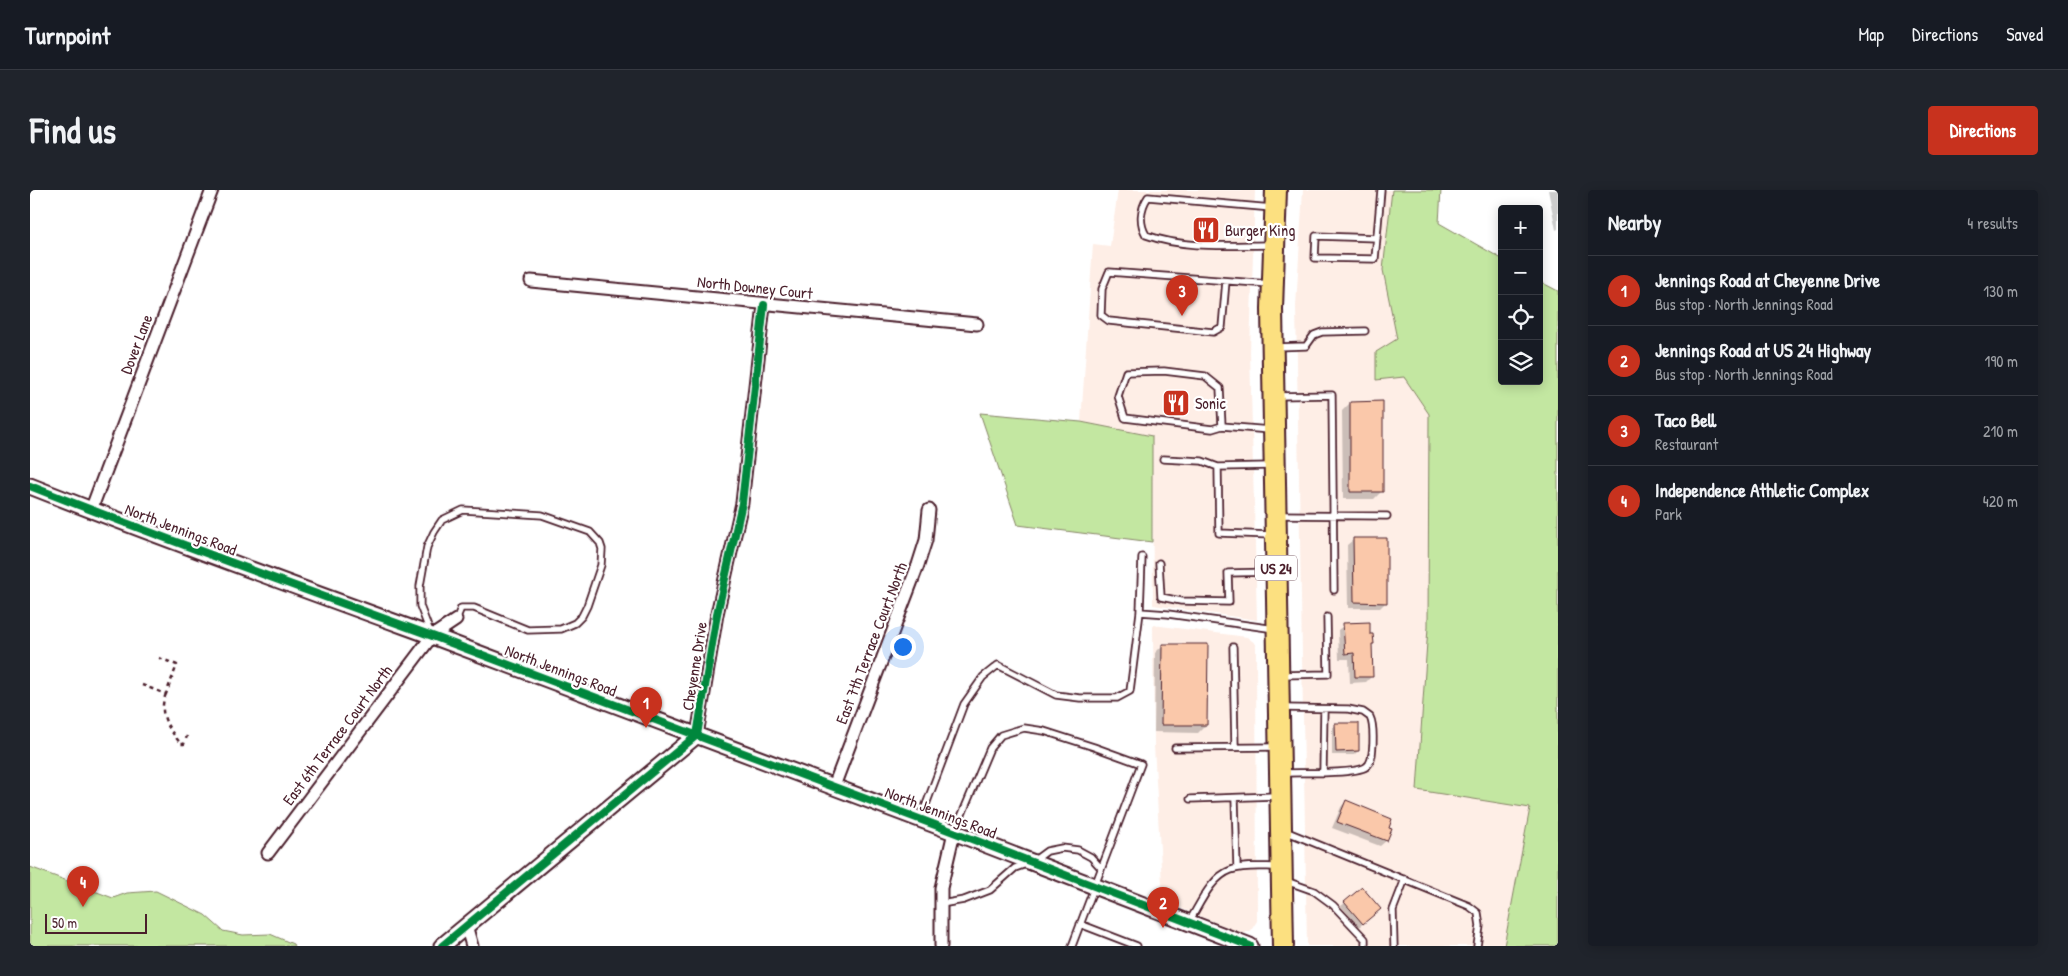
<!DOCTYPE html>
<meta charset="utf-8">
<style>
:root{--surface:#171b24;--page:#20242c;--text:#f1f3f6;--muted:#9ea1a6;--line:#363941;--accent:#c8321e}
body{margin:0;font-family:"Patrick Hand",sans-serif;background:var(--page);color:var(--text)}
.controls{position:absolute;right:15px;top:15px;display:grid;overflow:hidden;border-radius:5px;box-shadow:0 2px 12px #0003}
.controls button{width:45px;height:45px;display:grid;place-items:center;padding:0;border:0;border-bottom:1px solid var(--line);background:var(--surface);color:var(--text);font:25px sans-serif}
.scale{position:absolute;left:15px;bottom:12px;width:102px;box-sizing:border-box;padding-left:5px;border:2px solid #4a1f2b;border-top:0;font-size:14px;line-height:18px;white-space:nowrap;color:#4a1f2b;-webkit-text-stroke:4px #fff;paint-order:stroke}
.you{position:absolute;left:872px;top:456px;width:18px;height:18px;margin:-12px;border:4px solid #fff;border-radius:50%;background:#1a73e8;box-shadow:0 0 0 8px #1a73e833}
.badge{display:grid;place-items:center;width:32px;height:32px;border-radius:50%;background:var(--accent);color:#fff;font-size:16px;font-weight:700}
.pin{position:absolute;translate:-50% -41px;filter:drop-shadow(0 1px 2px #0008)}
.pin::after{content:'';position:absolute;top:26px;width:18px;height:15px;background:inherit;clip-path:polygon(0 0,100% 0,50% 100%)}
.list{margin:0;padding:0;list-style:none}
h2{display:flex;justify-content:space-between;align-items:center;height:65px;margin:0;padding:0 20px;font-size:21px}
h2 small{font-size:16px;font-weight:400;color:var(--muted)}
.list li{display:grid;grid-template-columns:32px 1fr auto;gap:15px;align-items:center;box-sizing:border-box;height:70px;padding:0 20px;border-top:1px solid var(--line)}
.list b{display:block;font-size:19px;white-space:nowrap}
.list p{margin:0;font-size:16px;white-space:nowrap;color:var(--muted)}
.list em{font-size:16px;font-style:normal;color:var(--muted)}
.icon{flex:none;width:28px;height:28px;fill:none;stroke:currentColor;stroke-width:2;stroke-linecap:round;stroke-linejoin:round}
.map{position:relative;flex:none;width:1528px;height:756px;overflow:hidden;border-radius:5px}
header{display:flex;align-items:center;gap:30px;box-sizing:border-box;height:70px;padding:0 25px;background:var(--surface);border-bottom:1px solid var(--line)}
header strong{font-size:24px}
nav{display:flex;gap:28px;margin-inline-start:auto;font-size:18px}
.intro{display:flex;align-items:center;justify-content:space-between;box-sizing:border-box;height:120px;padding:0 30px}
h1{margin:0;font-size:35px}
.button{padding:12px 22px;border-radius:5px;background:var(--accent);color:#fff;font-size:18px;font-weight:700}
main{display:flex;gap:30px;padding:0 30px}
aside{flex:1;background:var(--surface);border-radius:5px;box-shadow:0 2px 12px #0003}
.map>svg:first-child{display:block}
</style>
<header>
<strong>Turnpoint</strong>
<nav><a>Map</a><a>Directions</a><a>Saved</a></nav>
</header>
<div class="intro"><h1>Find us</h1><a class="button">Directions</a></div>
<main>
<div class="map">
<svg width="1528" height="756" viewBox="0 0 1528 756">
<rect width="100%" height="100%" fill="#fff"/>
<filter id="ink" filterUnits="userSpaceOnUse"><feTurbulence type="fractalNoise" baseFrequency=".02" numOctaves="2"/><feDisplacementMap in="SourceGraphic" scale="10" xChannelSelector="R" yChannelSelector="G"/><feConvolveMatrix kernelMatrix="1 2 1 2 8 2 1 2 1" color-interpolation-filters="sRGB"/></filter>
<g filter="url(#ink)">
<path fill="#feeee6" d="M 1088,0 L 1225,0 L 1220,162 L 1227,430 L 1123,415 L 1122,246 L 1051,232 L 1063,54 L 1080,56 Z
M 1273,0 L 1362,0 L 1353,80 L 1367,149 L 1347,190 L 1374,187 L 1399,224 L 1398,437 L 1387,600 L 1500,618 L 1474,756 L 1277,756 L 1266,116 Z
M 1123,435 L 1217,447 L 1226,454 L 1227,731 L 1220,742 L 1209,742 L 1133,711 L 1124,556 Z"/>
<path fill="#c3e7a1" stroke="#868366" d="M 1362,0 L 1411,0 L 1409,33 L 1472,69 L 1472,191 L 1509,191 L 1509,91 L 1528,101 L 1528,756 L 1474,756 L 1500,618 L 1387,600 L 1398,437 L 1399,224 L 1374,187 L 1346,190 L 1346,162 L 1367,149 L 1353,80 Z
M 950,223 L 1051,232 L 1122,246 L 1122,352 L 988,335 Z
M 0,677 L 83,708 L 97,703 L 126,701 L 175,725 L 193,741 L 213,745 L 240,744 L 263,754 L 264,756 L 0,756 Z"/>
<path fill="#0003" d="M 1518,0 L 1528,0 L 1528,39 L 1526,40 Z
M 1320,213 L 1352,301 L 1344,309 L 1313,309 L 1312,221 Z
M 1323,350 L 1356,412 L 1350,418 L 1318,418 L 1317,355 Z
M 1314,435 L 1339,446 L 1342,454 L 1340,456 L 1342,486 L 1336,492 L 1320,493 L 1319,469 L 1309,469 L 1308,440 Z
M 1133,455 L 1176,535 L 1168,543 L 1124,542 L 1125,463 Z
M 1306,535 L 1328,561 L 1324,565 L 1302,565 L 1302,538 Z
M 1316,611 L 1356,651 L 1350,656 L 1302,638 L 1311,617 Z
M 1315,713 L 1346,722 L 1329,737 L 1311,716 Z"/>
<path fill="#fac8aa" stroke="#4a1f2b" d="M 1353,211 L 1353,302 L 1320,302 L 1320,212 Z
M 1323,348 L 1357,348 L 1357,413 L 1324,412 Z
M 1340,432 L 1340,444 L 1343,444 L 1344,454 L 1342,454 L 1343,487 L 1325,487 L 1324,463 L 1315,464 L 1313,433 Z
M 1132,454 L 1178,454 L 1177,535 L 1131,535 Z
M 1305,533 L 1329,533 L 1329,561 L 1306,562 Z
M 1316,610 L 1362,629 L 1359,638 L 1362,639 L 1357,651 L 1307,632 Z
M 1332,697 L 1351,719 L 1333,734 L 1314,712 Z"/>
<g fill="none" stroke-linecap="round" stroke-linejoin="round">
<g stroke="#4a1f2b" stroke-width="9">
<path id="lane" d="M 1347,48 L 1286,46 L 1285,68 L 1345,69 L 1351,0
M 1240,55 C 1200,55 1154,59 1116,45 C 1109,33 1110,19 1118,7 L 1242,18
M 1196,91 L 1192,137 L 1183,142 L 1079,131 L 1071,125 L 1072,99 L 1079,82 L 1240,94
M 1246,157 L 1276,156 L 1284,145 L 1292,142 L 1335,141
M 1247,206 L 1302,205 L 1304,400
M 1192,236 L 1190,198 L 1175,186 L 1134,181 L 1096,182 L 1088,206 L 1095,228 L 1182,239 L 1192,236 L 1240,240
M 1133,269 L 1172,271 L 1188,277
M 1240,276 L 1188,277 L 1189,343 L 1241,345
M 1248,325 L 1357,326
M 1129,373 L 1131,407 L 1151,411 L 1199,412 L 1198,383 L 1244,382
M 1110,422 L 1112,367
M 400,442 L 390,416 L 390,396 L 397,357 L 404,342 L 412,330 L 433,320 L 512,325 L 560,342 L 570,353 L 572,359 L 571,375 L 557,416 L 552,426 L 545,433 L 531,439 L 498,440 L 444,418 L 431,418 L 426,430
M 1203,457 L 1205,557
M 1251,485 L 1298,484 L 1297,427
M 1145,558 L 1246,557
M 1293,582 L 1294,519
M 1253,583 C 1268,582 1329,585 1337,576 C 1343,571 1342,561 1343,554 C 1343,545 1344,535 1340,527 L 1333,522 L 1318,519 L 1253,518
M 1205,608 L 1207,678
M 1160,609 L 1246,606
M 891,628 L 934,514 L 953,487 L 968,475 L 1026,505 L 1050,508 L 1087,508 L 1100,501 L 1110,422 L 1138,424 L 1245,439
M 925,641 L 960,558 L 971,545 L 994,538 L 1014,541 L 1064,557 L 1111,574 L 1042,756
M 1255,641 L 1439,716 L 1448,723 L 1450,736 L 1447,756
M 1256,691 L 1284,701 L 1303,715 L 1335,749 L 1335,756
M 911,714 L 934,710 L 960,700 L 985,678 L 1002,672 L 1017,661 L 1032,658 L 1048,660 L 1061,667 L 1071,678
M 1160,730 C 1170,714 1181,687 1201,680 C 1214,675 1233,677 1247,677
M 1050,734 L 1107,756
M 1364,756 L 1363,720 L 1375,689"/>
</g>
<g stroke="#4a1f2b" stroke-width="15">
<path id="street" d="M 501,91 L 947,134
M 61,320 L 182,0
M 667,545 L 687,424 L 712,313 L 734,115
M 804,596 L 888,375 L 896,350 L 899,320
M 238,663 L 402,446 L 426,430
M 436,735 L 442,756
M 911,756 L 911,698 L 924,642"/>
</g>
<g stroke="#4a1f2b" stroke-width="19">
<path id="secondary" d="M 0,296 C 134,349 270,398 405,447 C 678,548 949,651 1220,756
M 412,756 L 667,545"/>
</g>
<g stroke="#4a1f2b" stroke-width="24">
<path id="highway" d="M 1246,0 L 1242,119 L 1253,756"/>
</g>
<path stroke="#4a1f2b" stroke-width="2.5" stroke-dasharray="4 4" stroke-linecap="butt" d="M 112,495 L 136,504 L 147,475 L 127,467
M 136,504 C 127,524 139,539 151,554 L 154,554 L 157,546"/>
<use href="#lane" stroke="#fff" stroke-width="5.5"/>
<use href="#street" stroke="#fff" stroke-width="11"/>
<use href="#secondary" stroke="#fff" stroke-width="15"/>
<use href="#highway" stroke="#fce080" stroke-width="20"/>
<g stroke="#fff" stroke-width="11">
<path id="cycleway" d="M 0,296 C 134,349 270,398 405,447 C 678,548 949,651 1220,756
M 412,756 L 667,545 L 687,424 L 712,313 L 734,115"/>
</g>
<use href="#cycleway" stroke="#00873e" stroke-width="8"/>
</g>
</g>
<defs>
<g id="restaurant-square" transform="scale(1.4375)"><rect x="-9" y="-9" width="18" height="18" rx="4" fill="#c8321e" stroke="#fff"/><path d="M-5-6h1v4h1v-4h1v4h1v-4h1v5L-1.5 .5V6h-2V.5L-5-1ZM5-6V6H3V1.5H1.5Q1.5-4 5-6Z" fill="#fff"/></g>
</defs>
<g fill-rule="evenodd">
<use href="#restaurant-square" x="1176" y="40"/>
<use href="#restaurant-square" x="1146" y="213"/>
</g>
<g text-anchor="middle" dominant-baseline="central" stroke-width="4.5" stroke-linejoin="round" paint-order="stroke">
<rect fill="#fff" stroke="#80626b" stroke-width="1" x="1225" y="365.5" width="42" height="25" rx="4"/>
<g font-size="15" font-weight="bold" fill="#4a1f2b">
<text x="1246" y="378">US 24</text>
</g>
<g font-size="16" fill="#4a1f2b" stroke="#fff" text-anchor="start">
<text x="1195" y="40">Burger King</text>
<text x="1165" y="213">Sonic</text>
</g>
<g font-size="16" fill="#4a1f2b" stroke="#fff">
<text transform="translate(725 97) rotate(6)">North Downey Court</text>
<text transform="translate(106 154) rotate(-69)">Dover Lane</text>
<text transform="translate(151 339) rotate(21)">North Jennings Road</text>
<text transform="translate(841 453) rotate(-69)">East 7th Terrace Court North</text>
<text transform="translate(664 476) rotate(-81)">Cheyenne Drive</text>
<text transform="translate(531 480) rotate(21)">North Jennings Road</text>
<text transform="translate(307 545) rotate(-53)">East 6th Terrace Court North</text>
<text transform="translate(911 622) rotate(21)">North Jennings Road</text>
</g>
</g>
</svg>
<div class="controls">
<button>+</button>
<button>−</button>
<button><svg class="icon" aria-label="locate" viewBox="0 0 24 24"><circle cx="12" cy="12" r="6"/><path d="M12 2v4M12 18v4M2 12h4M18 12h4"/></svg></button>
<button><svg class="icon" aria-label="layers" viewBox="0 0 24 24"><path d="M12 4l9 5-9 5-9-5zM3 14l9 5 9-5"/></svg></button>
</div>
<div class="scale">50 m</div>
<div class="you"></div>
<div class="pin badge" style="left:616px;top:538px">1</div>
<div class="pin badge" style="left:1133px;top:738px">2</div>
<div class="pin badge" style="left:1152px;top:126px">3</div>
<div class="pin badge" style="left:53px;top:717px">4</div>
</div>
<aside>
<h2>Nearby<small>4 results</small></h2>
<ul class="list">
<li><span class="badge">1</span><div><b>Jennings Road at Cheyenne Drive</b><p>Bus stop · North Jennings Road</p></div><em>130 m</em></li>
<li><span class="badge">2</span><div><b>Jennings Road at US 24 Highway</b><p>Bus stop · North Jennings Road</p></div><em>190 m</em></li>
<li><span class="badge">3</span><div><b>Taco Bell</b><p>Restaurant</p></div><em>210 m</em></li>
<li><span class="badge">4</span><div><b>Independence Athletic Complex</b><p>Park</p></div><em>420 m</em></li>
</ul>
</aside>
</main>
